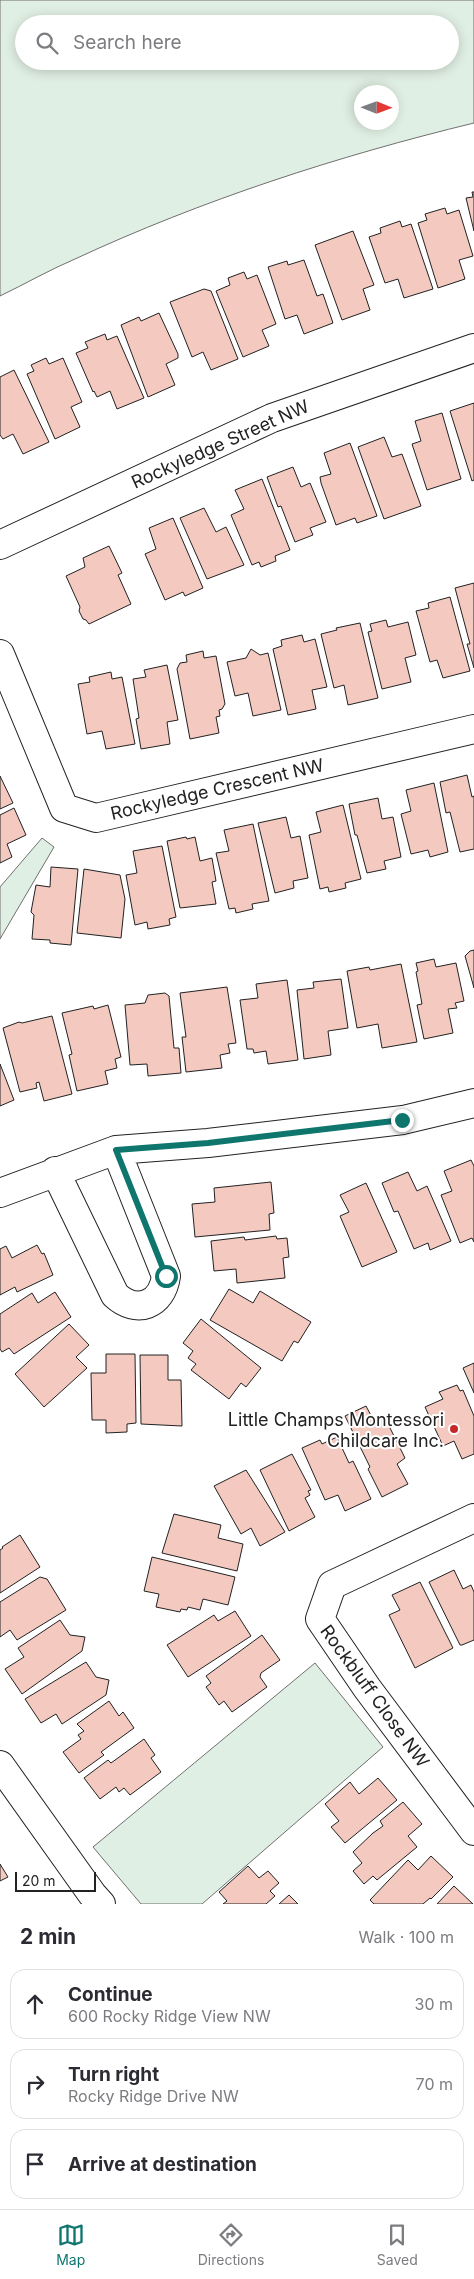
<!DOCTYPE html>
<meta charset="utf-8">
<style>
:root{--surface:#fff;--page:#f2f2f3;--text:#2b2b33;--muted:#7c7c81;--line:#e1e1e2;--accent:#0f766e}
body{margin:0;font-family:Inter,sans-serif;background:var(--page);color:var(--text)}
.compass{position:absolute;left:354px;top:85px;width:45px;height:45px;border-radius:50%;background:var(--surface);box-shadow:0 2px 12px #0003;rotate:91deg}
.scale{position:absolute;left:15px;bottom:12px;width:81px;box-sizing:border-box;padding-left:5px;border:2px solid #222;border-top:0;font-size:14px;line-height:18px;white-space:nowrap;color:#222;-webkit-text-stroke:4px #fff;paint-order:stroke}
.stop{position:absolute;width:15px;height:15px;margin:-11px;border:4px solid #0f766e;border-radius:50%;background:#fff}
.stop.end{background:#0f766e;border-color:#fff;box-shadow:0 1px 5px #0008}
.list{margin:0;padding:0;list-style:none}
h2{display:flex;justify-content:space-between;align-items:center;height:65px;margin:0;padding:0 20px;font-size:21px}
h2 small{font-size:16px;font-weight:400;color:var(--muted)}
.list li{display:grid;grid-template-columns:32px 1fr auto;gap:15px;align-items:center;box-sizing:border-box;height:70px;margin:0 10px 10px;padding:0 10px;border:1px solid var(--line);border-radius:15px}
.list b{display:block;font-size:19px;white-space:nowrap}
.list p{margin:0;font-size:16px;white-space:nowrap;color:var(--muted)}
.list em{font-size:16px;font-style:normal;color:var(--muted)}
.icon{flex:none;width:28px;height:28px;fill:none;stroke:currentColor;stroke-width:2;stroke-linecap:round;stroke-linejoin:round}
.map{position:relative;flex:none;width:474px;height:1904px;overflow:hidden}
.search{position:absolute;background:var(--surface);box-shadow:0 2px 12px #0003;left:15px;right:15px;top:15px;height:55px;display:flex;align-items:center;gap:12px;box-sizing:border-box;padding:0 18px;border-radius:28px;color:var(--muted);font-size:19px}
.sheet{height:305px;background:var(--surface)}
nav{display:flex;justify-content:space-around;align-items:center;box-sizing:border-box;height:70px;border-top:1px solid var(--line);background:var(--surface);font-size:14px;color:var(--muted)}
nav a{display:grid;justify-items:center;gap:2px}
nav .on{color:var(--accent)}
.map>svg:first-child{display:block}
</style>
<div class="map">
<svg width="474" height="1904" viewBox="0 0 474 1904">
<rect width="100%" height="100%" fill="#fff"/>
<path fill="#e0efe3" stroke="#6f6f6f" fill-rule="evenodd" d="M 0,0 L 474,0 L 474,123 C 338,156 202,200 75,259 C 49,270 25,284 0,296 ZM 24,24 L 450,24 L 450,61 L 24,61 ZM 362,92 L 392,92 L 392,122 L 362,122 Z
M 42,838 L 54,847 L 0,939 L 0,887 Z
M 315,1663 L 383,1747 L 202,1904 L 141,1904 L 93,1847 Z"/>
<path fill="#f3c9c0" stroke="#222" d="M 472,192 L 474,192 L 474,231 L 466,198 L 473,197 Z
M 445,208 L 447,214 L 459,210 L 473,256 L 459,260 L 465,279 L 438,288 L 418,223 L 427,220 L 425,214 Z
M 400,221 L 402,227 L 411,224 L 433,289 L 404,298 L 398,279 L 385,283 L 369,237 L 381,233 L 380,228 Z
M 353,231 L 374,285 L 363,289 L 370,310 L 342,320 L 315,245 Z
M 304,260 L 317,296 L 323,294 L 333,323 L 304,334 L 297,315 L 285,319 L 268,267 L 287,261 L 288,265 Z
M 244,272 L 247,279 L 257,275 L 276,324 L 262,330 L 269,346 L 243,357 L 216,291 L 230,285 L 228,278 Z
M 204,289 L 211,291 L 238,359 L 211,370 L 203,352 L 192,357 L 170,302 Z
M 159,313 L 178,354 L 178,358 L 166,364 L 175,385 L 148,397 L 121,325 L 139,317 L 141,321 Z
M 105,334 L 107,340 L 117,336 L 144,398 L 117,409 L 110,391 L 97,397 L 94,391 L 93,392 L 76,353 L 88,348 L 85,342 Z
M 46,358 L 49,364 L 63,358 L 82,402 L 71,407 L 80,427 L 55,439 L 27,374 L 34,371 L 31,365 Z
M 14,370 L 49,442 L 23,454 L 13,434 L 3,439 L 0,435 L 0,377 Z
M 474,403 L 474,480 L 472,481 L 450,411 Z
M 442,413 L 461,479 L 427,490 L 412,444 L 421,441 L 415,421 Z
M 384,437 L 392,457 L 402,454 L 421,506 L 384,519 L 358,447 Z
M 350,443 L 377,516 L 357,523 L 355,518 L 336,525 L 321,483 L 320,477 L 331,474 L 324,453 Z
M 293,467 L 301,487 L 310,483 L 326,522 L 310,528 L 313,535 L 295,542 L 281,506 L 278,507 L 267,477 Z
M 262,479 L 290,550 L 275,556 L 276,561 L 261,567 L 259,562 L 252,565 L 231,515 L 244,509 L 235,490 Z
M 204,508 L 216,532 L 226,527 L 244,565 L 207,579 L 180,518 Z
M 173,518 L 203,588 L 185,596 L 183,592 L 165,600 L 145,554 L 156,549 L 149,528 Z
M 109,546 L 122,573 L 118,575 L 131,604 L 89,624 L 86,620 L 83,619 L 79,611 L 80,607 L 66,576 L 85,567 L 83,558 Z
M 474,583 L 474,668 L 467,644 L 470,644 L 455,588 Z
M 450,597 L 470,671 L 443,678 L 437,660 L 430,662 L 416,611 L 429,608 L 428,603 Z
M 386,620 L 388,627 L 408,622 L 416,655 L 405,658 L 411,682 L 382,689 L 368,632 L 372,631 L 370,624 Z
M 360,623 L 378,698 L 348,705 L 344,685 L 334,688 L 321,634 L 337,630 L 336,628 Z
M 302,635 L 304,642 L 315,639 L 327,687 L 312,690 L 316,709 L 288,715 L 273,649 L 282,646 L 281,640 Z
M 251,649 L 260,655 L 268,653 L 281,710 L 253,716 L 248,693 L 235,696 L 227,662 L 246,658 Z
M 203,651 L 204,658 L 216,656 L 225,704 L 222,709 L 219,710 L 220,716 L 216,717 L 219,733 L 190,739 L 177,669 L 180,663 L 187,662 L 186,655 Z
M 167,665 L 178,720 L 167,722 L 170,744 L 141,749 L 136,719 L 139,718 L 133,679 L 146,677 L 144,670 Z
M 111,672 L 112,679 L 122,677 L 135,744 L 106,749 L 102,731 L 87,734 L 78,684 L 90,682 L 89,677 Z
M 467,775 L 472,797 L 474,796 L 474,849 L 460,852 L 450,812 L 446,813 L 440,782 Z
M 0,776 L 13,803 L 0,809 Z
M 434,783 L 448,852 L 430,857 L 428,850 L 411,854 L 401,814 L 411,811 L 406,790 Z
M 378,798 L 382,819 L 393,817 L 401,857 L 384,861 L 386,869 L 367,873 L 357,835 L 355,835 L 349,804 Z
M 343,805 L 361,879 L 345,883 L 346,888 L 329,892 L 328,887 L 320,889 L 309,835 L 321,832 L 316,812 Z
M 14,808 L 26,835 L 7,844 L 12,857 L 0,863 L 0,815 Z
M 286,817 L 291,838 L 300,836 L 308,878 L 293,881 L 294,888 L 275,893 L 258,823 Z
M 253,824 L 269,901 L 252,904 L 253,909 L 236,913 L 235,908 L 229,909 L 216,853 L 229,851 L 224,830 Z
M 186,837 L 187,839 L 195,837 L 200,861 L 212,858 L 216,881 L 212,882 L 216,904 L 180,908 L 167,841 Z
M 162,846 L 176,917 L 169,919 L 170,925 L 148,929 L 147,922 L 135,925 L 126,875 L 137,873 L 133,851 Z
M 51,867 L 78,869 L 71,945 L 50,943 L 50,940 L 32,939 L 34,915 L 31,912 L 36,885 L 50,887 Z
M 84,869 L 120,875 L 125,899 L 121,938 L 77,933 Z
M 474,950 L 474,988 L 465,956 L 470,951 Z
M 434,959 L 436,967 L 456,963 L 464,1001 L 455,1003 L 457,1008 L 448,1009 L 453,1033 L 424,1039 L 417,1005 L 422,1004 L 416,972 L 418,971 L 416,963 Z
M 401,964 L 417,1042 L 382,1048 L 378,1024 L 357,1028 L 347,971 L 369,967 L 370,970 Z
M 341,979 L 348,1028 L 328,1031 L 331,1055 L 304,1059 L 297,990 L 314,988 L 313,982 Z
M 287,980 L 298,1060 L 268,1064 L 266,1051 L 254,1053 L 253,1049 L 247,1049 L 240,1000 L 258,998 L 256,984 Z
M 227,987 L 236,1043 L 228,1044 L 230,1053 L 220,1055 L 222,1068 L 186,1072 L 182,1037 L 186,1037 L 180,993 Z
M 165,993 L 169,996 L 174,1048 L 179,1048 L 181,1073 L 148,1076 L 147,1064 L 130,1065 L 125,1005 L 145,1003 L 148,995 Z
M 108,1005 L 121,1057 L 115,1059 L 117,1068 L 105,1071 L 108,1084 L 77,1091 L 69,1055 L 72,1054 L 62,1013 L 93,1006 L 94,1009 Z
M 52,1016 L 72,1094 L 44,1101 L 39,1082 L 36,1083 L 37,1088 L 20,1092 L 3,1028 L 19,1022 L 22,1023 Z
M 0,1064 L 14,1100 L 0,1106 Z
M 471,1160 L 474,1166 L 474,1242 L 472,1238 L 460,1243 L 441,1195 L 452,1191 L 444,1171 Z
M 408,1172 L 417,1191 L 427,1186 L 451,1241 L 430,1250 L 428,1243 L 414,1249 L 398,1211 L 394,1212 L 382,1183 Z
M 271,1182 L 274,1213 L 269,1214 L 270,1230 L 195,1237 L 192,1204 L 215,1202 L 214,1188 Z
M 366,1183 L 397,1252 L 362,1267 L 340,1216 L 349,1212 L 340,1195 Z
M 276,1236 L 277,1239 L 287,1238 L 289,1257 L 283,1258 L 285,1278 L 237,1283 L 236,1269 L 214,1271 L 211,1241 L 244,1237 L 245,1240 Z
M 37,1245 L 42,1254 L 44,1253 L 53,1275 L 17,1292 L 15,1287 L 0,1295 L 0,1249 L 6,1246 L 12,1258 Z
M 229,1289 L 253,1303 L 260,1291 L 311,1322 L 298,1343 L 294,1341 L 282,1361 L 210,1320 Z
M 55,1292 L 71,1317 L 14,1354 L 9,1348 L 2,1352 L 0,1349 L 0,1314 L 32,1293 L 38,1303 Z
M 201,1319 L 261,1368 L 246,1387 L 241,1383 L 229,1399 L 191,1370 L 196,1364 L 188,1358 L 193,1351 L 183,1343 Z
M 69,1324 L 89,1345 L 76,1357 L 87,1368 L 44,1407 L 15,1374 Z
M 106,1354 L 135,1354 L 136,1423 L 127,1424 L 127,1432 L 106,1433 L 106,1420 L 92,1420 L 91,1373 L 106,1373 Z
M 140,1355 L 168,1355 L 168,1380 L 181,1380 L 182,1426 L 141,1424 Z
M 474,1363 L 474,1393 L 463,1368 Z
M 457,1385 L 460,1391 L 463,1390 L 474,1416 L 474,1454 L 462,1459 L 454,1441 L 443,1446 L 425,1407 L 443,1399 L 439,1392 Z
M 366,1406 L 374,1421 L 384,1416 L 405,1458 L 397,1464 L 408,1484 L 382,1497 L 368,1469 L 370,1467 L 345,1416 Z
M 337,1437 L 349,1463 L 353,1461 L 371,1499 L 345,1511 L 338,1495 L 325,1500 L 302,1448 L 320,1440 L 322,1444 Z
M 292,1454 L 311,1490 L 308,1491 L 310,1495 L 305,1498 L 315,1517 L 289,1531 L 260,1470 Z
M 246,1470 L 285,1532 L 260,1546 L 251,1528 L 241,1534 L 214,1486 Z
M 174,1514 L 221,1525 L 218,1538 L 243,1544 L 237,1571 L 162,1553 Z
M 20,1535 L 40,1567 L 0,1593 L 0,1550 L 3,1548 L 2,1547 Z
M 152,1557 L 235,1577 L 228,1605 L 203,1599 L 200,1610 L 188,1607 L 187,1610 L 181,1609 L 180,1612 L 156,1607 L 159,1594 L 144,1591 Z
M 454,1570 L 463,1589 L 471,1585 L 474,1592 L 474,1640 L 462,1645 L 460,1645 L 429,1582 Z
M 40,1577 L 47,1579 L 66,1610 L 17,1640 L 10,1630 L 0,1637 L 0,1602 Z
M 420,1582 L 453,1648 L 415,1668 L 389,1615 L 400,1610 L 392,1595 Z
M 235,1611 L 251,1636 L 188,1677 L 167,1645 L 214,1615 L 218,1621 Z
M 60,1620 L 70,1635 L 85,1637 L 82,1651 L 22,1694 L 5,1669 L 24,1657 L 18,1648 Z
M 262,1635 L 280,1660 L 261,1673 L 260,1677 L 267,1687 L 232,1712 L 224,1701 L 219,1705 L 206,1687 L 211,1683 L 206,1676 Z
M 86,1662 L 96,1677 L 109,1680 L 106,1695 L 62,1724 L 56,1714 L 41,1723 L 25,1699 Z
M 109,1701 L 119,1716 L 123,1712 L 134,1728 L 101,1752 L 104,1755 L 79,1773 L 63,1752 L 81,1739 L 78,1735 L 84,1731 L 77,1724 Z
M 144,1739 L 155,1755 L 151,1758 L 161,1772 L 130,1795 L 124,1788 L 119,1792 L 116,1787 L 100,1799 L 84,1778 L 108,1760 L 111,1763 Z
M 378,1778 L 397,1800 L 345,1843 L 331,1827 L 339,1821 L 325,1804 L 350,1782 L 359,1794 Z
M 403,1802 L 422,1824 L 408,1836 L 417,1847 L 377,1880 L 373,1876 L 364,1884 L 353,1871 L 362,1863 L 353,1852 L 373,1833 L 383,1826 L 380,1821 Z
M 431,1856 L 453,1877 L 431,1899 L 430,1898 L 423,1904 L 374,1904 L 370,1900 L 408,1860 L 418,1870 Z
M 0,1864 L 8,1877 L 0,1881 Z
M 248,1866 L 259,1878 L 268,1871 L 279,1883 L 270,1891 L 275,1896 L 266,1904 L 223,1904 L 227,1901 L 219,1892 Z
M 454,1886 L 473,1904 L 437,1904 Z
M 289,1895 L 298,1904 L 279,1904 Z"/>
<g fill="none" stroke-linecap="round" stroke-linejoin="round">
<g stroke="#222" stroke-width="30">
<path id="minor" d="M 0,545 L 272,418 L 474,348
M 0,654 L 64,808 L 96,818 L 474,729
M 55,1171 L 115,1295 C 137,1315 162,1305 166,1276 L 116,1150
M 0,1193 L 116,1150 L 208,1143 L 403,1120 L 474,1103
M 474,1518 L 332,1585 L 320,1619 L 367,1688 L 474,1831
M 0,1765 L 92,1894 L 101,1904"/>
</g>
<use href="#minor" stroke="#fff" stroke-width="28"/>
</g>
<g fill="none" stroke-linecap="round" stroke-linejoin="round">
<path stroke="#0f766e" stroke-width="6" d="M 166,1276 L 116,1150 L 208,1143 L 402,1120"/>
</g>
<circle fill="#c62828" stroke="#fff" stroke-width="2" cx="454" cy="1429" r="5"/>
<g text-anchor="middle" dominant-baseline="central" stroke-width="4" stroke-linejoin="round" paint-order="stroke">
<g font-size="18" fill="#222" stroke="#fff">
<text transform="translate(220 444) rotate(-24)">Rockyledge Street NW</text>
<text transform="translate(217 789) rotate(-13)">Rockyledge Crescent NW</text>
<text transform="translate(375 1696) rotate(54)">Rockbluff Close NW</text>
</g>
<g font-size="18" fill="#222" stroke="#fff" text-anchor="end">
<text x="444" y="1419">Little Champs Montessori<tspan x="444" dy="21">Childcare Inc.</tspan></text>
</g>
</g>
</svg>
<svg class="compass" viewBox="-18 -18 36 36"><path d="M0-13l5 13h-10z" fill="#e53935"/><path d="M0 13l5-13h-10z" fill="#7c7c81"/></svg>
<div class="scale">20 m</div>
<div class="stop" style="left:166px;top:1276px"></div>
<div class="stop end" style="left:402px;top:1120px"></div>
<div class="search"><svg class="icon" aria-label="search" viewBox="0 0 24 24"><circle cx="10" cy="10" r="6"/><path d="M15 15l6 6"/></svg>Search here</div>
</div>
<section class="sheet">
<h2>2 min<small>Walk · 100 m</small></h2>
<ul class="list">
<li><svg class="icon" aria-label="ahead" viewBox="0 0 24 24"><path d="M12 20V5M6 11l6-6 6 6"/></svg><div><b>Continue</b><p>600 Rocky Ridge View NW</p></div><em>30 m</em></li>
<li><svg class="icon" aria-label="right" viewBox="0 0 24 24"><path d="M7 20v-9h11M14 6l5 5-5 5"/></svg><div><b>Turn right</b><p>Rocky Ridge Drive NW</p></div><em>70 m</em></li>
<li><svg class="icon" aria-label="arrive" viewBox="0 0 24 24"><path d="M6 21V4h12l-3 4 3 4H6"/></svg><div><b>Arrive at destination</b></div></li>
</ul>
</section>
<nav>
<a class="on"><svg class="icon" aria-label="map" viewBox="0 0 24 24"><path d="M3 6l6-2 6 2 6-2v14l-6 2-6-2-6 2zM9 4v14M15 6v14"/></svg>Map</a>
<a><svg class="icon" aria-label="directions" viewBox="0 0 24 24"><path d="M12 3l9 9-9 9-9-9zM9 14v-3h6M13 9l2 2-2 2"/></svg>Directions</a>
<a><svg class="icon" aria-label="saved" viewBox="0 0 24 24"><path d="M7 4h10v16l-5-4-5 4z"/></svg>Saved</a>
</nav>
